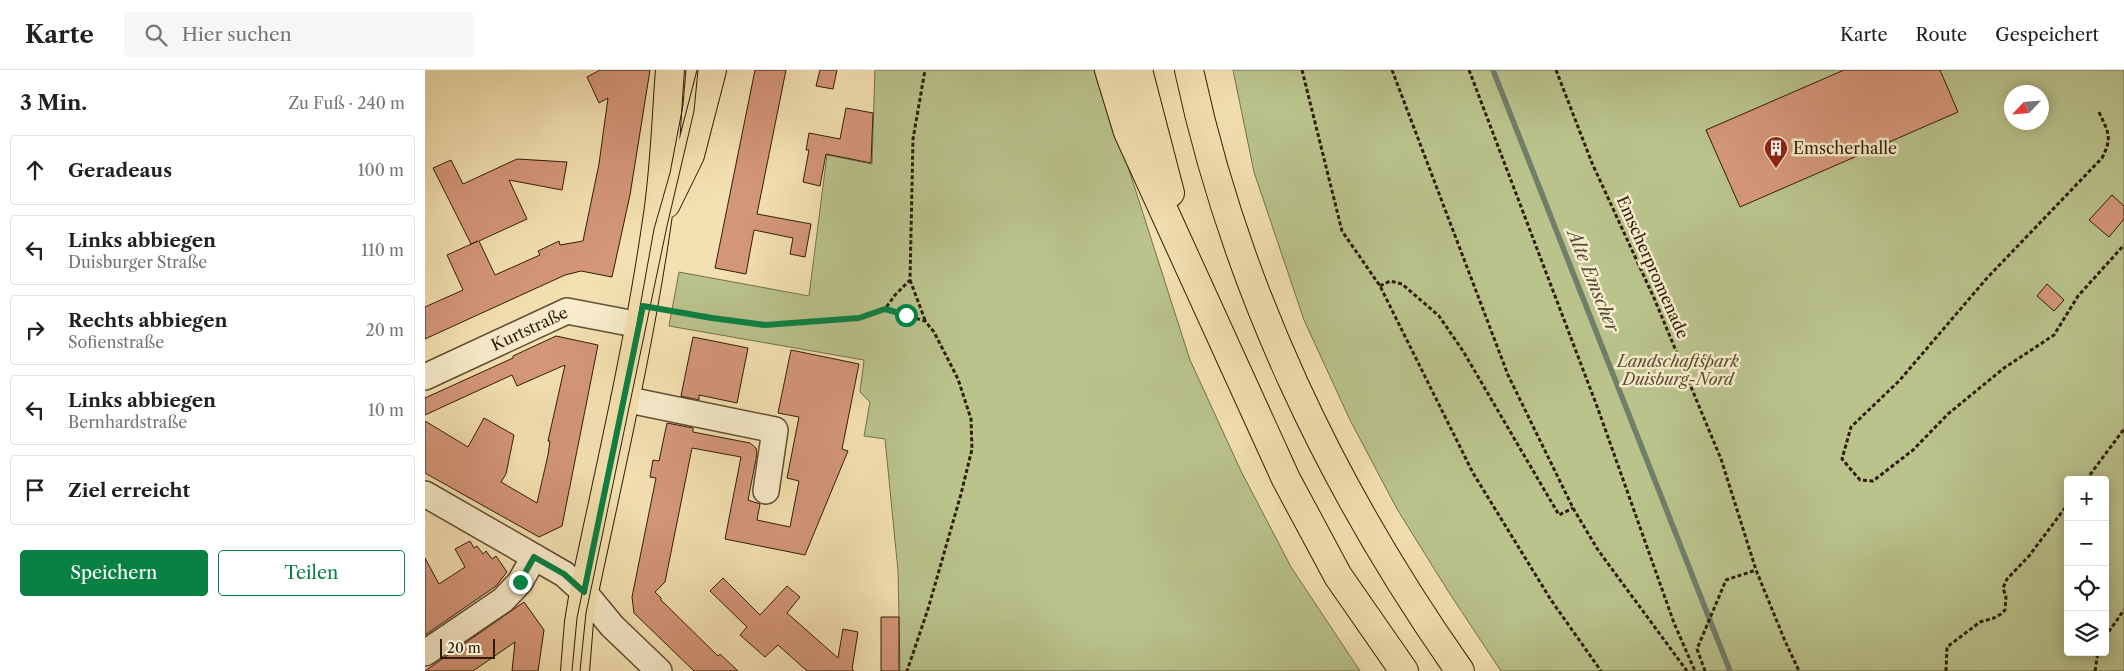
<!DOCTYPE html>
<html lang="de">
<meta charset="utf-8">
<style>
:root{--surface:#fff;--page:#f6f6f6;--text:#202124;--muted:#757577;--line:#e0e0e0;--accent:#0b8043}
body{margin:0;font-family:"Libre Caslon Text",serif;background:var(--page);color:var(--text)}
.controls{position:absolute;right:15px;bottom:15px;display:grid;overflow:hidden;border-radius:5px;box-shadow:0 2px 12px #0003}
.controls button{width:45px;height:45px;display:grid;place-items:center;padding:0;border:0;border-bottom:1px solid var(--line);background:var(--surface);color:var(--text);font:25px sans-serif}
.compass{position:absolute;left:1579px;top:15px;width:45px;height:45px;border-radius:50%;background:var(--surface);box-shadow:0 2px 12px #0003;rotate:244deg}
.scale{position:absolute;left:15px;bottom:12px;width:55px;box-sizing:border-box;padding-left:5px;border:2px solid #301d09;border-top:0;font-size:14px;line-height:18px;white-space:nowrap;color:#301d09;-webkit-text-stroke:4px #f8eccc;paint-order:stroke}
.stop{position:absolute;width:15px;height:15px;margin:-11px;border:4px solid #0b8043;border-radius:50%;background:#fff}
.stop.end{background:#0b8043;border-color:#fff;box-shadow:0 1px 5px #0008}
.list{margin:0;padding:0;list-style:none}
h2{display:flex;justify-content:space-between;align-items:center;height:65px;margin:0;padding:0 20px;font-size:21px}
h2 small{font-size:16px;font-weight:400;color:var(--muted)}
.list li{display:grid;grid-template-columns:32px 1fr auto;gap:15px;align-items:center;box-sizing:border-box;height:70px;margin:0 10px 10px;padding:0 10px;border:1px solid var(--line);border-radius:5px}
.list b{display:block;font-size:19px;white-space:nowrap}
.list p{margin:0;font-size:16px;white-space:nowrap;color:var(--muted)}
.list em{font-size:16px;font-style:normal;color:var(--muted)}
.actions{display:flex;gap:10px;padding:15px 20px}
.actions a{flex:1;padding:11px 0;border:1px solid var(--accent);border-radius:5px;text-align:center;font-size:18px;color:var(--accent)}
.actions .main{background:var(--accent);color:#fff}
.icon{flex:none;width:28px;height:28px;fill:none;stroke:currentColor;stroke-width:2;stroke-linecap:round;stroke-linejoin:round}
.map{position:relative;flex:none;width:1699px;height:601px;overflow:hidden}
header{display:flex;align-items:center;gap:30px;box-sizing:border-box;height:70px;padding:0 25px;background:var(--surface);border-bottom:1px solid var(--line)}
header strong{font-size:24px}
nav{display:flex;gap:28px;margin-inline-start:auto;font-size:18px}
.search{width:350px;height:45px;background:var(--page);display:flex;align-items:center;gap:12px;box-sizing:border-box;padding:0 18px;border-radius:5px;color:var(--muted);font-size:19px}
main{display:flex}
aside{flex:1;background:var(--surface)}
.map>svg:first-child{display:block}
</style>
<header>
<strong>Karte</strong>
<div class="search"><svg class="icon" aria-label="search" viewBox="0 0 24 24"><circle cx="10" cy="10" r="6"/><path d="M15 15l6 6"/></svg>Hier suchen</div>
<nav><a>Karte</a><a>Route</a><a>Gespeichert</a></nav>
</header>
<main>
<aside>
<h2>3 Min.<small>Zu Fuß · 240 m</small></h2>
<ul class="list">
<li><svg class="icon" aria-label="ahead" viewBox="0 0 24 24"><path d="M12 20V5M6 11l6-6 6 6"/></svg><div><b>Geradeaus</b></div><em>100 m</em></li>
<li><svg class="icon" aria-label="left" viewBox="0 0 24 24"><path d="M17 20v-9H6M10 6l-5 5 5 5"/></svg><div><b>Links abbiegen</b><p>Duisburger Straße</p></div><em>110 m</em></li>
<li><svg class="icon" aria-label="right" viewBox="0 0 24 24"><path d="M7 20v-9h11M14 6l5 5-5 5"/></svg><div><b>Rechts abbiegen</b><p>Sofienstraße</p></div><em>20 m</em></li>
<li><svg class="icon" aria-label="left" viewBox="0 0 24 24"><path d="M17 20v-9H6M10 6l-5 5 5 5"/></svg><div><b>Links abbiegen</b><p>Bernhardstraße</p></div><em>10 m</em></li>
<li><svg class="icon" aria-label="arrive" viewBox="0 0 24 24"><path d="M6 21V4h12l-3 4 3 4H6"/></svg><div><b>Ziel erreicht</b></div></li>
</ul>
<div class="actions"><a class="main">Speichern</a><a>Teilen</a></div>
</aside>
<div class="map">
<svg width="1699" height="601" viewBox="0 0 1699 601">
<rect width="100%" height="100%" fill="#f4e1b1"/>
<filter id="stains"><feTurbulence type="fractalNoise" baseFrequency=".004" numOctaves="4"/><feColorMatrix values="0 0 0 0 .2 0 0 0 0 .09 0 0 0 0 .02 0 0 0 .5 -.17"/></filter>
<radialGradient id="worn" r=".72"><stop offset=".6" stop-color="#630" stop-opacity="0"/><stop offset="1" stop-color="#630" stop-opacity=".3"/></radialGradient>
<path fill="#bac38c" stroke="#75704a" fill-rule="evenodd" d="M 450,0 L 672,0 L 765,290 L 816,401 L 866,497 L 935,601 L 475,601 L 473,501 L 460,369 L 439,366 L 445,332 L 435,322 L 439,290 L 244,256 L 254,202 L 384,226 L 402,85 L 447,94 Z
M 808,0 L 1699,0 L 1699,601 L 1076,601 L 1023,521 L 972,439 L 925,350 L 879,250 L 829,102 ZM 1586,22 L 1616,22 L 1616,52 L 1586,52 ZM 1643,410 L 1680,410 L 1680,582 L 1643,582 Z"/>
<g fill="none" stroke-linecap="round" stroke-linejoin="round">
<path stroke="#717e6a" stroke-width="5.5" d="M 1068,0 L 1305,601"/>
</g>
<path fill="#d5977a" stroke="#301d09" d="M 175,0 L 225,0 L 205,125 L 187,207 L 156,201 L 140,205 L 0,269 L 0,237 L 38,220 L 22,185 L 53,171 L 46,174 L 8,98 L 26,90 L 38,114 L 92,89 L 142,92 L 137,120 L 84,110 L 102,149 L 54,171 L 70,205 L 115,185 L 113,181 L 134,171 L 135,175 L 158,171 L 174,94 L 183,28 L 174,33 L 162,7 Z
M 330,0 L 361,0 L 332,144 L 386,154 L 380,187 L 365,184 L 368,168 L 329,160 L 321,204 L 290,198 Z
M 395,0 L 412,0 L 408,19 L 391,16 Z
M 1419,0 L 1515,0 L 1533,42 L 1315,137 L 1281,60 Z
M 421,38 L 448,43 L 446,93 L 401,84 L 395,116 L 378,112 L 384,80 L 381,80 L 384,63 L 415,69 Z
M 1687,125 L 1699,136 L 1699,149 L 1684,167 L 1664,150 Z
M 1622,214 L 1639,230 L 1629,241 L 1612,226 Z
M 131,266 L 173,275 L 137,456 L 114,467 L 0,403 L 0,351 L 43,377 L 59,348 L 89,365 L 81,404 L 76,412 L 112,433 L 123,385 L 125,371 L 123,371 L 140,295 L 92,316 L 87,305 L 0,345 L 0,328 L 88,288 L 88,286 Z
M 268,267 L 323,278 L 312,333 L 274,325 L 274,330 L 256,326 Z
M 366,280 L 434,294 L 417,379 L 423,381 L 380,485 L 300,469 L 316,387 L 267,378 L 240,512 L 230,522 L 236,528 L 236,530 L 293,586 L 295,584 L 313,601 L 269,601 L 209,543 L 207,527 L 231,408 L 225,407 L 228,390 L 234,391 L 242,353 L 268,358 L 268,362 L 325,373 L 331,378 L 332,384 L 323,430 L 335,434 L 332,450 L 365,457 L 374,411 L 362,408 L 374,347 L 353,343 Z
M 45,471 L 49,478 L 52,476 L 58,484 L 61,481 L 67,489 L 71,486 L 82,502 L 71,516 L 0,565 L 0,488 L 14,514 L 40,497 L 30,479 Z
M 298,508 L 335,545 L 362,516 L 375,527 L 362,543 L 413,588 L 418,559 L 433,562 L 427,599 L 429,601 L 382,601 L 353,575 L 340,587 L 315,565 L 322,557 L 285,521 Z
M 99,532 L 119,560 L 113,601 L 87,601 L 90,572 L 48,601 L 0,601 Z
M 456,547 L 474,547 L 474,601 L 456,601 Z"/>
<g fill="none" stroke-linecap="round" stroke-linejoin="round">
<g stroke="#614e33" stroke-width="28">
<g id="minor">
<path id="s1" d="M 0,307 L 142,241 L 215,255"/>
<path d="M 199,329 L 350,360 L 341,421"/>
<path d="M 0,424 L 139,504 L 159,522 L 187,556 L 234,601"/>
<path d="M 0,583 L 78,530 L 95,512 L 109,487"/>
</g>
</g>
<g stroke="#301d09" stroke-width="30">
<path id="major" d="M 241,134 L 265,85 L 287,0
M 150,601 L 154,552 L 159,522 C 185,399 214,276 232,151 C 240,101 241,50 245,0"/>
</g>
<g stroke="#301d09" stroke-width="30">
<path id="highway" d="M 684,0 L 703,62 L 861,409 L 913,506 L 979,601
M 713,0 L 745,123
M 764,0 C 810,216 908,421 1035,601"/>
</g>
<path stroke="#301d09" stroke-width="3" stroke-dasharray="4 2.5" stroke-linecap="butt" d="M 877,0 L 917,161 L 955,216 L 1048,403 L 1126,530 L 1176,601
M 967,0 L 1083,305 L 1148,438 L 1173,480 L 1262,601
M 1044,0 L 1173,339 L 1249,553 L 1270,601
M 1131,0 L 1167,93 L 1229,228 L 1296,389 L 1331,500 L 1360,571 L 1374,601
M 1674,42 C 1683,62 1688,67 1677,88 L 1562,208 L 1474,311 L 1426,357 L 1417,389 L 1435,410 L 1448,411 L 1488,380 L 1523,344 L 1579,298 L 1629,265 L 1653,226 L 1699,175
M 485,210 L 500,250
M 955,216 L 965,211 L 977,214 L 1014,246 L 1038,281 L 1134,445 L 1148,438
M 460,239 L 500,251 L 509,262 L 533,309 L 546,349 L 547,379 L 536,424 L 503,539 L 482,601
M 238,240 L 340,255 L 434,248 L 460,239 L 470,225 L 485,210 L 488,69 L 500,0
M 1661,410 L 1699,359
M 1680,567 L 1699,540
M 1280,601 L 1272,579 L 1301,510 L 1331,500
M 1521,601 L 1522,577 L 1555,552 L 1569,548 L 1576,544 L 1580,540 L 1581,527 L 1578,518 L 1582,509 L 1604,486 L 1643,434
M 1670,601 L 1673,582"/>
<use href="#minor" stroke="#f8eccc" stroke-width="25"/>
<use href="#major" stroke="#f4e1b1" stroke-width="28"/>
<use href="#highway" stroke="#f4e1b1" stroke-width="28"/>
<path stroke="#301d09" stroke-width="1" d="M 147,601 L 152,548 L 206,287 L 229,159 L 245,103 L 258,35 L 261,0
M 155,601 L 161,543 L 242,156 L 269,41 L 273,0"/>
</g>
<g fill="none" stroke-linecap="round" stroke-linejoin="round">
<path stroke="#0b8043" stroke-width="6" d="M 95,512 L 109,487 L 139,504 L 159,522 L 218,236 L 287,248 L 340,255 L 434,248 L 460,239 L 481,245"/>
</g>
<defs>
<g id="building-pin" transform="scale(1.25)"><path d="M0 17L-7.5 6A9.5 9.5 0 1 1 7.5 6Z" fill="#8f2418" stroke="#f8eccc"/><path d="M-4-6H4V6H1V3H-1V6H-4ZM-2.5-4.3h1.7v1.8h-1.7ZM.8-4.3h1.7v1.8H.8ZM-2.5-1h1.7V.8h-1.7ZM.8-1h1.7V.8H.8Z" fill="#fff"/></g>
</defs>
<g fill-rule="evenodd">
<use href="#building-pin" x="1351" y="78"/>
</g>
<g text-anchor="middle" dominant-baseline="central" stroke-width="5" stroke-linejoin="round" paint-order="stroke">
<g font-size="16" fill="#301d09" stroke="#f8eccc" text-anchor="start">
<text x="1368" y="78">Emscherhalle</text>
</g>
<g font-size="16" fill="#301d09" stroke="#f8eccc">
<text transform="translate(1228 197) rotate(66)">Emscherpromenade</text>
<text stroke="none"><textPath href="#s1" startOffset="115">Kurtstraße</textPath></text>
</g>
<g font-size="16" font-style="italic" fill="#594f30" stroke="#f8eccc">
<text x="1253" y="291">Landschaftspark<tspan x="1253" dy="18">Duisburg-Nord</tspan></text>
</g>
<g font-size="18" font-style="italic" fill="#504d3a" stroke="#f8eccc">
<text transform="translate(1168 211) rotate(68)">Alte Emscher</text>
</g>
</g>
<rect width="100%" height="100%" filter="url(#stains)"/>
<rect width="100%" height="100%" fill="url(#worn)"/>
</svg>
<div class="controls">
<button>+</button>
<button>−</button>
<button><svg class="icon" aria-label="locate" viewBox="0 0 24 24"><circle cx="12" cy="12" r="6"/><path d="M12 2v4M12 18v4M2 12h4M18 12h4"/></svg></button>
<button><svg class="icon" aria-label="layers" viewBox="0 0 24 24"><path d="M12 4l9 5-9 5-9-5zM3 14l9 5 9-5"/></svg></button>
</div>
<svg class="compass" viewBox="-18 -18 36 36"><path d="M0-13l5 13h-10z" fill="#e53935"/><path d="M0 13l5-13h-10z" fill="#757577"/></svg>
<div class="scale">20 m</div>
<div class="stop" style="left:481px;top:245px"></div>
<div class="stop end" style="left:95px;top:512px"></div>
</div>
</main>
